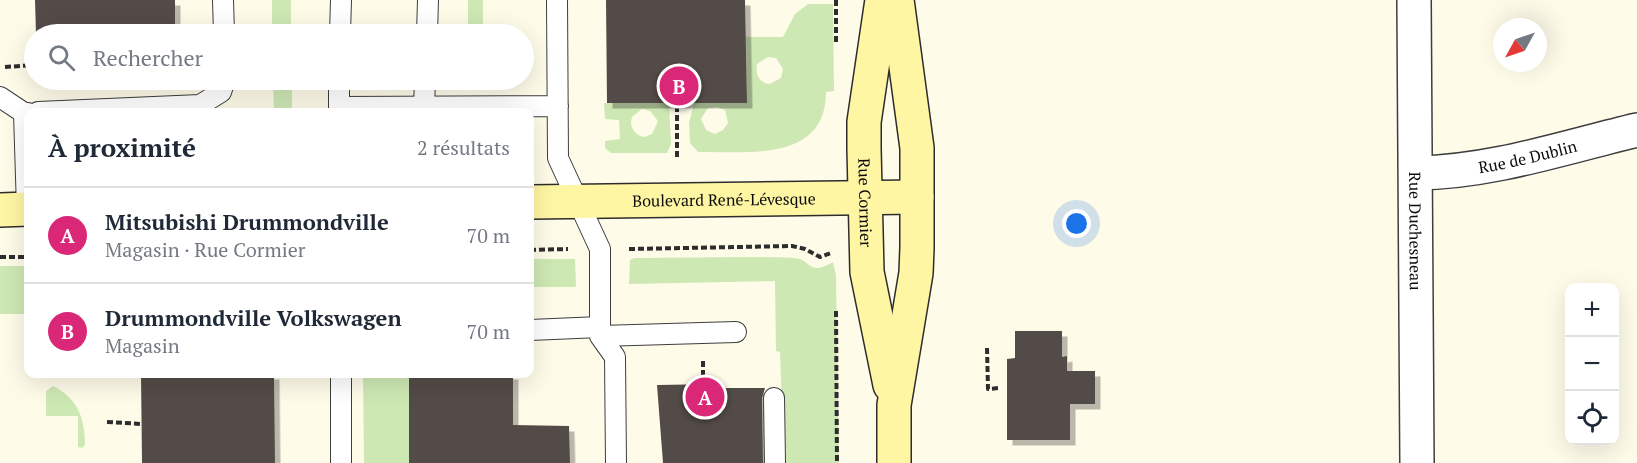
<!DOCTYPE html>
<html lang="fr">
<meta charset="utf-8">
<style>
:root{--surface:#fff;--page:#f6f6f7;--text:#1f2937;--muted:#747a83;--line:#e0e1e3;--accent:#db2777}
body{margin:0;font-family:"PT Serif",serif;background:var(--page);color:var(--text)}
.controls{position:absolute;right:18px;bottom:18px;display:grid;overflow:hidden;border-radius:12px;box-shadow:0 6px 24px #0002}
.controls button{width:54px;height:54px;display:grid;place-items:center;padding:0;border:0;border-bottom:2px solid var(--line);background:var(--surface);color:var(--text);font:30px sans-serif}
.compass{position:absolute;left:1493px;top:18px;width:54px;height:54px;border-radius:50%;background:var(--surface);box-shadow:0 6px 24px #0002;rotate:230deg}
.you{position:absolute;left:1077px;top:224px;width:21px;height:21px;margin:-15px;border:4px solid #fff;border-radius:50%;background:#1a73e8;box-shadow:0 0 0 9px #1a73e833}
.badge{display:grid;place-items:center;width:39px;height:39px;border-radius:50%;background:var(--accent);color:#fff;font-size:20px;font-weight:700}
.pin{position:absolute;translate:-50% -50%;border:3px solid #fff;box-shadow:0 2px 6px #0006}
.list{margin:0;padding:0;list-style:none}
h2{display:flex;justify-content:space-between;align-items:center;height:78px;margin:0;padding:0 24px;font-size:26px}
h2 small{font-size:20px;font-weight:400;color:var(--muted)}
.list li{display:grid;grid-template-columns:39px 1fr auto;gap:18px;align-items:center;box-sizing:border-box;height:96px;padding:0 24px;border-top:2px solid var(--line)}
.list b{display:block;font-size:22px;white-space:nowrap}
.list p{margin:0;font-size:20px;white-space:nowrap;color:var(--muted)}
.list em{font-size:20px;font-style:normal;color:var(--muted)}
.icon{flex:none;width:33px;height:33px;fill:none;stroke:currentColor;stroke-width:2;stroke-linecap:round;stroke-linejoin:round}
.map{position:relative;flex:none;width:1637px;height:463px;overflow:hidden}
.search{position:absolute;background:var(--surface);box-shadow:0 6px 24px #0002;left:24px;top:24px;width:510px;height:66px;display:flex;align-items:center;gap:15px;box-sizing:border-box;padding:0 21px;border-radius:33px;color:var(--muted);font-size:22px}
.panel{position:absolute;background:var(--surface);box-shadow:0 6px 24px #0002;left:24px;top:108px;width:510px;height:270px;border-radius:12px}
.map>svg:first-child{display:block}
</style>
<div class="map">
<svg width="1637" height="463" viewBox="0 0 1637 463">
<defs>
<filter id="shadow"><feDropShadow dx="5.5" dy="5.5" stdDeviation="0" flood-color="#0004"/></filter>
</defs>
<rect width="100%" height="100%" fill="#fffbe9"/>
<path fill="#cee8b4" fill-rule="evenodd" d="M 272,0 L 291,0 L 291,34 L 272,34 Z
M 468,0 L 483,0 L 483,34 L 468,34 Z
M 808,4 L 833,4 L 834,91 L 826,92 C 826,163 747,151 698,152 L 690,143 L 689,123 L 694,103 L 747,102 L 746,37 L 783,37 L 795,14 ZM 768,57 L 776,58 L 783,69 L 781,78 L 770,84 C 759,83 755,74 757,64 ZM 717,107 L 725,110 L 728,123 L 723,130 L 715,134 L 706,130 L 701,119 L 708,108 Z
M 273,80 L 292,80 L 292,112 L 274,112 Z
M 604,103 L 669,103 L 671,144 L 667,153 L 611,153 L 605,148 L 605,141 L 620,139 L 619,120 L 605,119 ZM 642,109 L 650,111 L 658,121 L 652,134 L 644,137 C 634,135 629,127 632,117 Z
M 743,257 C 760,257 777,257 795,258 C 811,259 808,277 833,262 L 836,276 L 839,463 L 784,463 L 780,352 L 776,351 L 775,281 L 629,284 L 630,260 L 634,258 Z
M 530,259 L 575,259 L 576,287 L 530,287 Z
M 0,266 L 28,266 L 28,314 L 0,314 Z
M 363,374 L 411,374 L 411,463 L 364,463 Z
M 53,386 C 78,398 85,419 85,445 L 82,448 L 78,447 L 78,416 L 46,416 L 46,391 Z"/>
<path fill="#534c47" filter="url(#shadow)" d="M 35,0 L 175,0 L 175,34 L 36,34 Z
M 606,0 L 745,0 L 747,103 L 607,103 Z
M 1015,331 L 1062,331 L 1062,357 L 1067,356 L 1067,371 L 1095,371 L 1095,404 L 1070,404 L 1070,440 L 1007,440 L 1007,359 L 1015,358 Z
M 141,374 L 274,374 L 275,463 L 142,463 Z
M 409,374 L 513,374 L 513,425 L 569,426 L 570,463 L 409,463 Z
M 717,384 L 717,388 L 765,388 L 762,398 L 763,463 L 663,463 L 657,385 Z"/>
<g fill="none" stroke-linecap="round" stroke-linejoin="round">
<g stroke="#3e3e3e" stroke-width="22">
<path id="lane" d="M 223,0 L 224,34
M 557,0 L 558,158 L 600,249 L 600,336 L 736,332
M 340,34 L 341,0
M 427,34 L 428,0
M 339,80 L 339,107 L 558,106
M 0,97 L 24,113 L 28,113
M 424,107 L 425,80
M 38,112 L 200,105 L 221,92 L 225,80
M 24,113 L 27,209
M 530,330 L 600,327
M 600,336 L 615,357 L 616,463
M 774,398 L 775,463
M 341,463 L 341,374"/>
</g>
<g stroke="#3e3e3e" stroke-width="36">
<g id="street">
<path id="s1" d="M 1414,0 L 1417,463"/>
<path id="s2" d="M 1417,173 C 1492,172 1565,147 1637,130"/>
</g>
</g>
<g stroke="#2d2d2d" stroke-width="36">
<g id="secondary">
<path id="s3" d="M 882,0 L 864,122 L 864,149 L 867,272 L 890,385"/>
<path id="s4" d="M 530,202 L 917,197"/>
<path d="M 0,210 L 28,209"/>
<path d="M 894,463 L 894,405 L 916,273 L 917,248 L 917,148 L 897,0"/>
</g>
</g>
<path stroke="#2d2d2d" stroke-width="4" stroke-dasharray="6 3" stroke-linecap="butt" d="M 836,0 L 836,45
M 5,67 L 34,65
M 677,157 L 677,103
M 28,246 L 28,254
M 629,249 L 792,246 L 805,249 L 820,257 L 831,253
M 530,250 L 568,249
M 0,257 L 28,257
M 836,311 L 837,463
M 987,348 L 988,389 L 999,388
M 703,361 L 703,384
M 107,422 L 142,424"/>
<use href="#lane" stroke="#fff" stroke-width="20"/>
<use href="#street" stroke="#fff" stroke-width="33"/>
<use href="#secondary" stroke="#fff6a4" stroke-width="33"/>
</g>
<g text-anchor="middle" dominant-baseline="central" stroke-width="6" stroke-linejoin="round" paint-order="stroke">
<g font-size="16" fill="#0b0b0b" stroke="#fff">
<text stroke="none"><textPath href="#s2" startOffset="112">Rue de Dublin</textPath></text>
<text stroke="none"><textPath href="#s4" startOffset="194">Boulevard René-Lévesque</textPath></text>
<text stroke="none"><textPath href="#s3" startOffset="204">Rue Cormier</textPath></text>
<text stroke="none"><textPath href="#s1" startOffset="231">Rue Duchesneau</textPath></text>
</g>
</g>
</svg>
<div class="controls">
<button>+</button>
<button>−</button>
<button><svg class="icon" aria-label="locate" viewBox="0 0 24 24"><circle cx="12" cy="12" r="6"/><path d="M12 2v4M12 18v4M2 12h4M18 12h4"/></svg></button>
</div>
<svg class="compass" viewBox="-18 -18 36 36"><path d="M0-13l5 13h-10z" fill="#e53935"/><path d="M0 13l5-13h-10z" fill="#747a83"/></svg>
<div class="you"></div>
<div class="pin badge" style="left:705px;top:397px">A</div>
<div class="pin badge" style="left:679px;top:86px">B</div>
<div class="search"><svg class="icon" aria-label="search" viewBox="0 0 24 24"><circle cx="10" cy="10" r="6"/><path d="M15 15l6 6"/></svg>Rechercher</div>
<section class="panel">
<h2>À proximité<small>2 résultats</small></h2>
<ul class="list">
<li><span class="badge">A</span><div><b>Mitsubishi Drummondville</b><p>Magasin · Rue Cormier</p></div><em>70 m</em></li>
<li><span class="badge">B</span><div><b>Drummondville Volkswagen</b><p>Magasin</p></div><em>70 m</em></li>
</ul>
</section>
</div>
